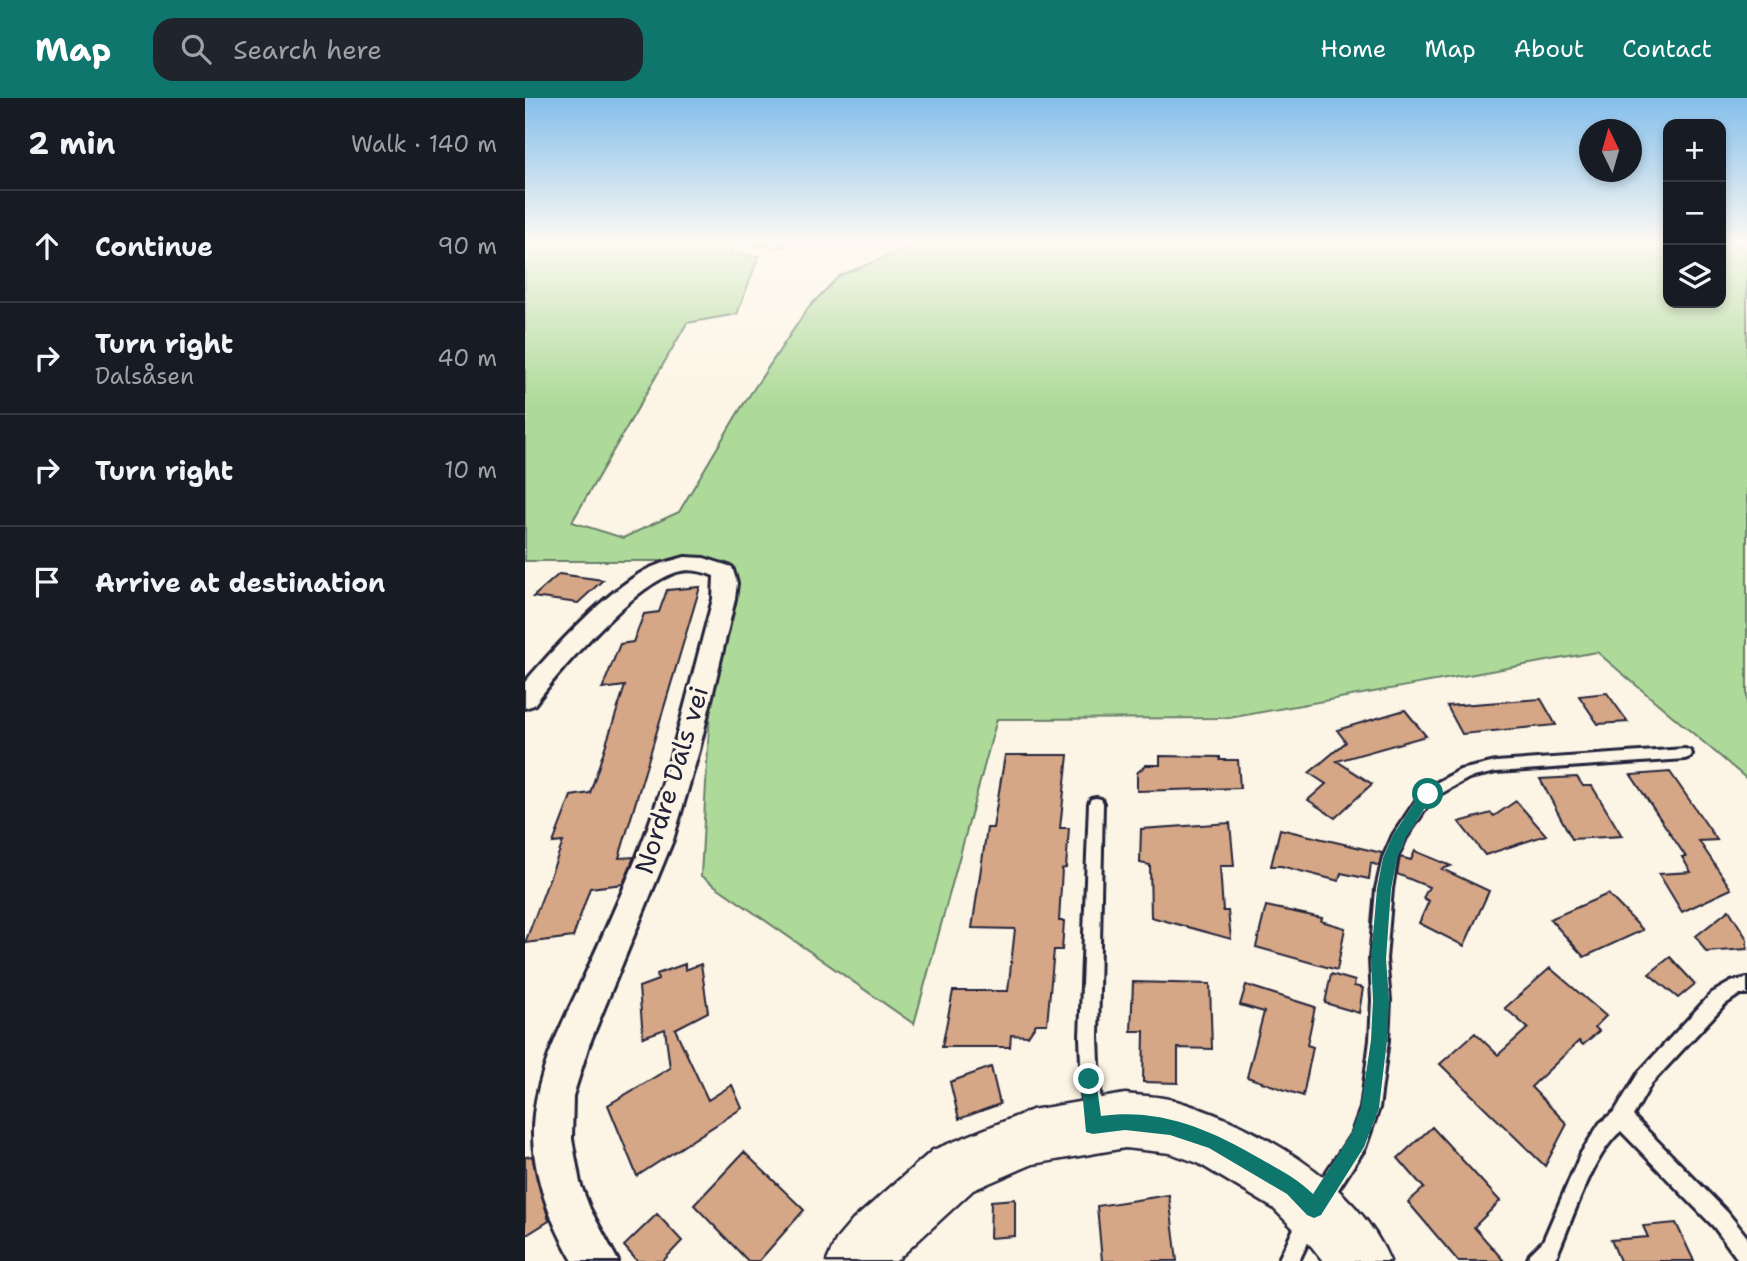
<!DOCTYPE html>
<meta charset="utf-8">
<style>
:root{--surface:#171b24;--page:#20242c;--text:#f1f3f6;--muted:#9ea1a6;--line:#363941;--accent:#0f766e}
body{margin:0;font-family:"Shantell Sans",sans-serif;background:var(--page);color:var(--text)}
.controls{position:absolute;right:21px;top:21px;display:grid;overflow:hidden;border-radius:14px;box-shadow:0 4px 10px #0003}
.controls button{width:63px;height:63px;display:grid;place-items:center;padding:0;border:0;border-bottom:2px solid var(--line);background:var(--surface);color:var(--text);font:35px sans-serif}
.compass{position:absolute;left:1054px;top:21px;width:63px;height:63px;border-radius:50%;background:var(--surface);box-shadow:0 4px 10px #0003;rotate:355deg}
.stop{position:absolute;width:21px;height:21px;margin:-16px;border:5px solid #0f766e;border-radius:50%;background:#fff}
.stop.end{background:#0f766e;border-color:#fff;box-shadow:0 2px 7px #0008}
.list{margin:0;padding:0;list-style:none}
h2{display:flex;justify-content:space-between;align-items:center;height:91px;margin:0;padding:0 28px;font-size:30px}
h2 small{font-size:23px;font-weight:400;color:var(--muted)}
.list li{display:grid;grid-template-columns:46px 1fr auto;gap:21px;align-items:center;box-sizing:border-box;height:112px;padding:0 28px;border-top:2px solid var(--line)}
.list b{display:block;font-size:26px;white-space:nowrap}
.list p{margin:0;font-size:23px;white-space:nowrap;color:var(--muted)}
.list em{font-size:23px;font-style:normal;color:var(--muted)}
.icon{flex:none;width:38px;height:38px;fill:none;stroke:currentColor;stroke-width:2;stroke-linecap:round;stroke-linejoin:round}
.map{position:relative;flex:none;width:1222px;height:1163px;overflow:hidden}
header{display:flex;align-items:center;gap:42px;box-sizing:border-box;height:98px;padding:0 35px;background:var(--accent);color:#fff}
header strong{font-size:33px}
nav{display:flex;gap:38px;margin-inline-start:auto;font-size:24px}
.search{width:490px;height:63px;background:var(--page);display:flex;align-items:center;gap:18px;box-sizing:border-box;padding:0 24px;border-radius:21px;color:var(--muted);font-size:26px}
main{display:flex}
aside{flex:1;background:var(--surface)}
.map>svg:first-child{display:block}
</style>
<header>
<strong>Map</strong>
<div class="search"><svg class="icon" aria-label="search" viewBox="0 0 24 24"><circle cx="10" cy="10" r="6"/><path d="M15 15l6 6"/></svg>Search here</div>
<nav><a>Home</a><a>Map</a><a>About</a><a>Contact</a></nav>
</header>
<main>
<aside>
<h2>2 min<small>Walk · 140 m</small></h2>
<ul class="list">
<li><svg class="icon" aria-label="ahead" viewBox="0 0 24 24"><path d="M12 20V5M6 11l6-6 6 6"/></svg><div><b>Continue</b></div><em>90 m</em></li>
<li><svg class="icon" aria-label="right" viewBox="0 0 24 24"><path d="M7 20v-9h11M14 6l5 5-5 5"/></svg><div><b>Turn right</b><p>Dalsåsen</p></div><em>40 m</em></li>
<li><svg class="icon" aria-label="right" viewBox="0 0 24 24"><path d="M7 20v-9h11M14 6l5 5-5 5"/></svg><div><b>Turn right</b></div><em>10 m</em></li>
<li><svg class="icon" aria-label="arrive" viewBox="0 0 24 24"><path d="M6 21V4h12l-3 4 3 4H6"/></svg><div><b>Arrive at destination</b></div></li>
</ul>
</aside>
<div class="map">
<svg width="1222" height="1163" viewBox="0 0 1222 1163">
<rect width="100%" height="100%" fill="#fcf5e5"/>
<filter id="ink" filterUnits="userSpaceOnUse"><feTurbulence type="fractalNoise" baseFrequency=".0143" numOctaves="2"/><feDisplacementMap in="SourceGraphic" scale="14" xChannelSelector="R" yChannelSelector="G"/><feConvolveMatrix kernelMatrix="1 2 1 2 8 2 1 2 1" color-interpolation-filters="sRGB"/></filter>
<g filter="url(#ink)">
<path fill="#adda99" stroke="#687e6a" stroke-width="2" d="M 0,144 L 264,144 L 259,149 L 214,147 L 205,156 L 234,158 L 212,216 L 162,225 L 47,424 L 98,440 L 154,414 L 214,313 L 283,210 L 314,178 L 397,144 L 1143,144 L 1143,205 L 1196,205 L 1196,144 L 1222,148 L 1222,681 L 1072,554 L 704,620 L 472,621 L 389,926 L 176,778 L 193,463 L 0,463 Z"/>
<path fill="#d5a786" stroke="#22223b" stroke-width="2" d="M 34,476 L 78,482 L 53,505 L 8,499 Z
M 175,489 L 94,760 L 109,759 L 98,786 L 65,790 L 48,839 L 0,845 L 38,744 L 28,745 L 46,698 L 65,695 L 100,588 L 77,591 L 95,546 L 108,544 L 119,516 L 134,514 L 142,492 Z
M 1082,595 L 1103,624 L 1073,626 L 1054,598 Z
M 1016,601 L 1031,627 L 937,636 L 922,608 Z
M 880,612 L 901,638 L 812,663 L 847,686 L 810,720 L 783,702 L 801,686 L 784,675 L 821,644 L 812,632 Z
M 480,657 L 543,657 L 535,730 L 544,730 L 541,770 L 537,771 L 534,823 L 539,823 L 537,852 L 529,852 L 522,926 L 511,926 L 503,938 L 486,937 L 485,949 L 417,949 L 428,893 L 483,893 L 490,831 L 447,830 L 462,730 L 468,730 Z
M 635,658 L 695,659 L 695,662 L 713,662 L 715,690 L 612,693 L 612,675 L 621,667 L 635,667 Z
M 1145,674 L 1192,742 L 1174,743 L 1206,791 L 1157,814 L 1134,776 L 1166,774 L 1157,759 L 1161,759 L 1106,677 Z
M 1052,679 L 1058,688 L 1067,688 L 1097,738 L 1047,741 L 1015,681 Z
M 991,703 L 1021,737 L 960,757 L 934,724 L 966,715 L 969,718 Z
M 705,725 L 709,768 L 695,768 L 698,813 L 703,813 L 706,841 L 626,819 L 625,767 L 615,765 L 616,731 Z
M 755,731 L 857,755 L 854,768 L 846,765 L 844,781 L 816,775 L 814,783 L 756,768 L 746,768 Z
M 890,753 L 926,768 L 917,771 L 964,793 L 939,848 L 894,825 L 904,803 L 898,800 L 904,789 L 872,776 L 875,759 L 886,762 Z
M 1083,796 L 1118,832 L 1059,859 L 1025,821 Z
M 741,808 L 797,820 L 796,823 L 820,830 L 812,872 L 731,849 Z
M 1204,812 L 1222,841 L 1222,851 L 1181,854 L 1171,838 Z
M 1145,859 L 1170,886 L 1153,900 L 1124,876 Z
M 160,866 L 160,872 L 176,866 L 183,914 L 150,931 L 183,1002 L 207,987 L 217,1010 L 112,1078 L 83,1007 L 145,970 L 140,931 L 118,939 L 114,889 L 133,882 L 132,876 Z
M 1025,870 L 1081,918 L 1070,929 L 1074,933 L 1058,947 L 1054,943 L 1006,989 L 1042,1026 L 1020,1068 L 915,966 L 950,935 L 973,957 L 1003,930 L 980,910 Z
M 806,876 L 830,883 L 829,888 L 838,890 L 834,915 L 800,905 Z
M 608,884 L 685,886 L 687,951 L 653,950 L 653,985 L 618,984 L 619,933 L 606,933 Z
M 721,887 L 790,909 L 782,947 L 788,949 L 778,998 L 722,979 L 739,914 L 715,907 Z
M 466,969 L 475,1006 L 434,1021 L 425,984 Z
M 907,1029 L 975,1103 L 949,1129 L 979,1163 L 933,1163 L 883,1104 L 899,1090 L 873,1060 Z
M 219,1054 L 279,1112 L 234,1163 L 223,1163 L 169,1107 Z
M 7,1058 L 24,1123 L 0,1138 L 0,1059 Z
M 644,1097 L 652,1163 L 577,1163 L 572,1108 Z
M 490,1101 L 490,1138 L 465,1140 L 466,1103 Z
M 132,1116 L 157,1143 L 138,1163 L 112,1163 L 99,1148 Z
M 1151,1125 L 1169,1163 L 1095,1163 L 1086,1142 L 1123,1139 L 1118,1128 Z"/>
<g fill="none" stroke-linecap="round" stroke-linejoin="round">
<g stroke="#22223b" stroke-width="6">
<path id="lane" d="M 1160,651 L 1165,653 L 1167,656 L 1165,659 L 1160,661 L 971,674 L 944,680 L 908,700 L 881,740 L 872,760 L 867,791 L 861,861 L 865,902 L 863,942 L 854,1010 L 840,1050 L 805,1104 L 798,1107 L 791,1104 L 788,1097 L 791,1090 L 826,1037 L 836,1010 L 845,942 L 847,902 L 845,861 L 851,791 L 858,760 L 868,737 L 898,692 L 935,672 L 971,664 Z
M 571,700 L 576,701 L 578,705 L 573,939 L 576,1017 L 574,1024 L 567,1026 L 560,1024 L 558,1017 L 555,939 L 564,705 L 566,701 Z
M 1222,880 L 1222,896 L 1215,896 L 1199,907 L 1126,986 L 1108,1018 L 1203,1115 L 1222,1139 L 1222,1163 L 1214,1163 L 1189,1129 L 1096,1033 C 1068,1056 1047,1123 1032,1157 L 1027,1163 L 1002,1163 L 1005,1156 L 1018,1143 L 1056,1055 L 1075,1025 L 1090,1013 L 1114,974 L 1187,895 L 1206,884 Z
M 782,1115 L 789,1118 L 792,1125 L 774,1163 L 753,1163 L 775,1118 Z"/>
</g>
<g stroke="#22223b" stroke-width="6">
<path id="street" d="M 160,459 L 179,460 L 207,469 L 212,485 L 210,501 L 174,653 L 148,742 L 64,947 L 48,998 L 47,1041 L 55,1085 L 65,1111 L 93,1163 L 48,1163 C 23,1120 3,1066 9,1016 C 14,972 34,932 53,892 C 73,848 93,805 111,761 C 145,677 164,588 188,501 L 189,478 C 177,473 165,470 152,474 C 108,487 37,570 9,607 L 0,610 L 0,584 C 30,549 80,495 119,473 C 132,466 146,463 160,459 Z"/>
</g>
<g stroke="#22223b" stroke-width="5">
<path id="secondary" d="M 600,996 C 616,998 633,998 648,1002 C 728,1025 832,1083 865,1163 L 798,1163 L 787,1149 L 748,1110 L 673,1065 L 645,1055 L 600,1050 L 508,1066 L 448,1092 L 371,1163 L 302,1163 L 311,1142 L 328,1122 L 408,1052 L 507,1012 Z"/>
</g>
<use href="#lane" fill="#fcf5e5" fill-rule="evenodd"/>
<use href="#street" fill="#fcf5e5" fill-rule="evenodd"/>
<use href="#secondary" fill="#fcf5e5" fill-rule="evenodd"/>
</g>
</g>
<linearGradient id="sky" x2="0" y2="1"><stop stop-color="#84bfeb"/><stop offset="0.47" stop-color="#fefaf3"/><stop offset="1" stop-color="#fefaf3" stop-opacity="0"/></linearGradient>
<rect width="1222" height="307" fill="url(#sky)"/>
<path fill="#0f766e" d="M 903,691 L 909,696 L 881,739 L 872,760 L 866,791 L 861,861 L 864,902 L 862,942 L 854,1010 L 839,1049 L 796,1117 L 789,1120 L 782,1117 L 762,1096 L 684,1050 L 645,1037 L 600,1032 L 568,1036 L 561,1034 L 556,981 L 558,975 L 564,972 L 570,975 L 576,1018 C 635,1010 684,1031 734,1060 C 753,1071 772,1080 788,1096 L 826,1037 L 836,1010 L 846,942 L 848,902 L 846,861 L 852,791 L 858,760 L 868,737 L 898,692 Z"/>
<g text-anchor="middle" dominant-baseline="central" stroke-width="6" stroke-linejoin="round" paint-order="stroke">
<g font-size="26" fill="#22223b" stroke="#fcf5e5">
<text transform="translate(146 682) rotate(-73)">Nordre Dals vei</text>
</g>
</g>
</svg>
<div class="controls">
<button>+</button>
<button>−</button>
<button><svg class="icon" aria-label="layers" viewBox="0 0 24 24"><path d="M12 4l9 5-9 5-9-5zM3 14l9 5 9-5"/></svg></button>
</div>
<svg class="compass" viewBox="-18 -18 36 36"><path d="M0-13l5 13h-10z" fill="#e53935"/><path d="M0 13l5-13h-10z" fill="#9ea1a6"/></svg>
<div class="stop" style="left:903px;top:696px"></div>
<div class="stop end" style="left:564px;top:981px"></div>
</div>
</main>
